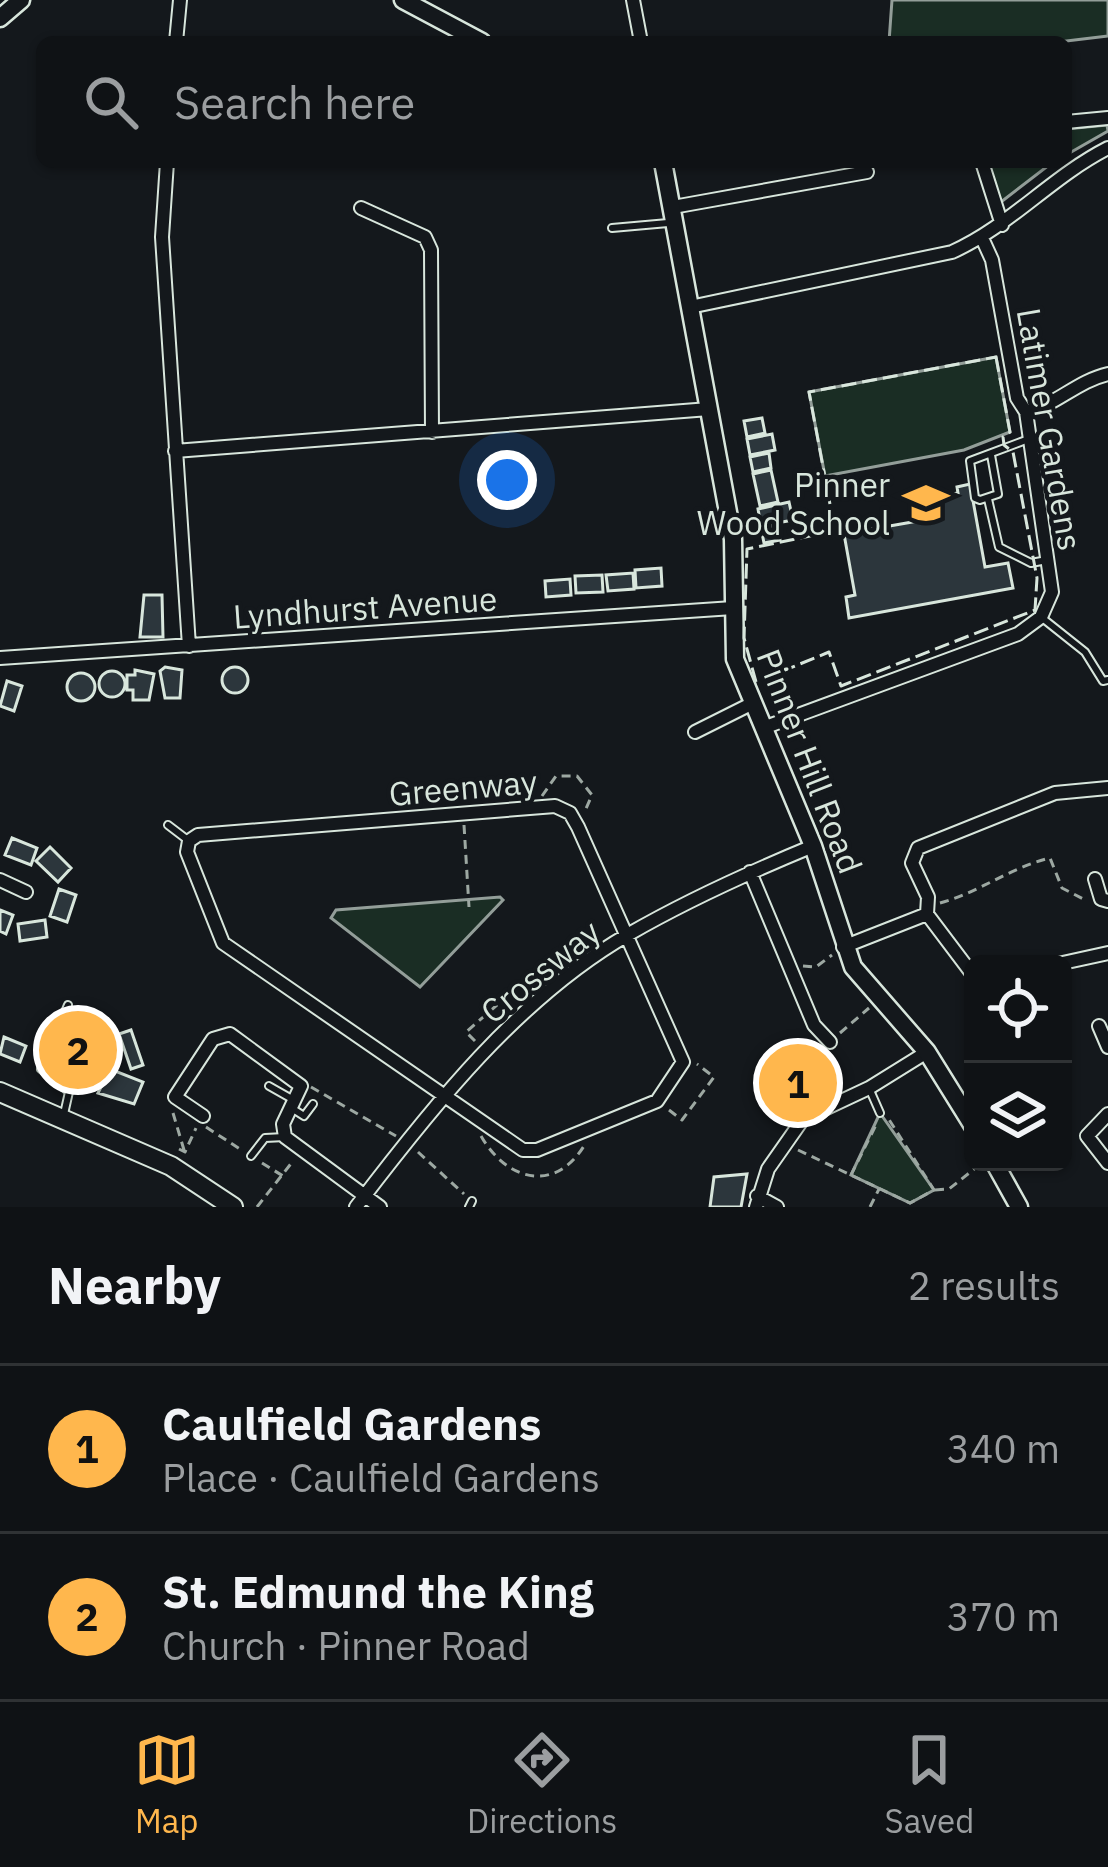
<!DOCTYPE html>
<meta charset="utf-8">
<style>
:root{--surface:#0f1215;--page:#1d2022;--text:#f1f3f6;--muted:#9b9ea0;--line:#2f3234;--accent:#ffb74d}
body{margin:0;font-family:"IBM Plex Sans",sans-serif;background:var(--page);color:var(--text)}
.controls{position:absolute;right:36px;bottom:36px;display:grid;overflow:hidden;border-radius:18px;box-shadow:0 3px 9px #0004}
.controls button{width:108px;height:108px;display:grid;place-items:center;padding:0;border:0;border-bottom:3px solid var(--line);background:var(--surface);color:var(--text);font:60px sans-serif}
.you{position:absolute;left:507px;top:480px;width:42px;height:42px;margin:-30px;border:9px solid #fff;border-radius:50%;background:#1a73e8;box-shadow:0 0 0 18px #1a73e833}
.badge{display:grid;place-items:center;width:78px;height:78px;border-radius:50%;background:var(--accent);color:#111;font-size:39px;font-weight:700}
.pin{position:absolute;translate:-50% -50%;border:6px solid #fff;box-shadow:0 3px 12px #0006}
.list{margin:0;padding:0;list-style:none}
h2{display:flex;justify-content:space-between;align-items:center;height:156px;margin:0;padding:0 48px;font-size:51px}
h2 small{font-size:39px;font-weight:400;color:var(--muted)}
.list li{display:grid;grid-template-columns:78px 1fr auto;gap:36px;align-items:center;box-sizing:border-box;height:168px;padding:0 48px;border-top:3px solid var(--line)}
.list b{display:block;font-size:45px;white-space:nowrap}
.list p{margin:0;font-size:39px;white-space:nowrap;color:var(--muted)}
.list em{font-size:39px;font-style:normal;color:var(--muted)}
.icon{flex:none;width:66px;height:66px;fill:none;stroke:currentColor;stroke-width:2;stroke-linecap:round;stroke-linejoin:round}
.map{position:relative;flex:none;width:1108px;height:1207px;overflow:hidden}
.search{position:absolute;background:var(--surface);box-shadow:0 3px 9px #0004;left:36px;right:36px;top:36px;height:132px;display:flex;align-items:center;gap:30px;box-sizing:border-box;padding:0 42px;border-radius:18px;color:var(--muted);font-size:45px}
.sheet{height:492px;background:var(--surface)}
nav{display:flex;justify-content:space-around;align-items:center;box-sizing:border-box;height:168px;border-top:3px solid var(--line);background:var(--surface);font-size:33px;color:var(--muted)}
nav a{display:grid;justify-items:center;gap:6px}
nav .on{color:var(--accent)}
.map>svg:first-child{display:block}
</style>
<div class="map">
<svg width="1108" height="1207" viewBox="0 0 1108 1207">
<rect width="100%" height="100%" fill="#14181c"/>
<path fill="#1a2d24" stroke="#939e99" stroke-width="3" d="M 892,0 L 1108,0 L 1108,36 L 1058,42 L 889,42 Z
M 1107,125 L 1108,131 L 1066,155 L 1066,129 Z
M 987,162 L 1053,162 L 1001,202 Z
M 996,357 L 1010,432 L 964,450 L 825,476 L 809,392 Z
M 500,897 L 503,900 L 420,987 L 331,918 L 336,910 Z
M 880,1113 L 934,1190 L 910,1203 L 851,1175 Z"/>
<path fill="#2c363c" stroke="#d8e6dc" stroke-width="3" d="M 762,418 L 765,433 L 747,437 L 744,421 Z
M 772,434 L 775,450 L 750,455 L 747,439 Z
M 769,453 L 771,468 L 753,472 L 750,457 Z
M 771,470 L 778,502 L 760,506 L 753,474 Z
M 970,484 L 985,567 L 1008,563 L 1013,588 L 849,618 L 846,597 L 855,595 L 844,534 L 918,521 L 915,500 L 958,493 L 957,487 Z
M 789,502 L 793,520 L 761,526 L 758,509 Z
M 777,525 L 780,540 L 764,543 L 761,528 Z
M 661,568 L 662,586 L 636,588 L 635,570 Z
M 633,573 L 634,589 L 608,591 L 606,575 Z
M 602,575 L 603,592 L 576,593 L 575,576 Z
M 570,579 L 571,595 L 546,597 L 545,581 Z
M 144,595 L 162,595 L 163,637 L 140,637 Z
M222 680a13 13 0 1 1 26 0a13 13 0 1 1-26 0Z
M 165,667 L 182,670 L 180,698 L 165,698 L 160,671 Z
M 135,670 L 154,674 L 149,700 L 133,700 L 133,690 L 127,690 L 127,675 L 135,675 Z
M99 684a13 13 0 1 1 26 0a13 13 0 1 1-26 0Z
M67 687a14 14 0 1 1 28 0a14 14 0 1 1-28 0Z
M 7,681 L 22,686 L 14,711 L 0,706 Z
M 12,838 L 37,848 L 31,865 L 5,855 Z
M 50,847 L 71,868 L 58,882 L 36,861 Z
M 59,889 L 76,895 L 67,922 L 50,916 Z
M 0,910 L 13,915 L 6,934 L 0,931 Z
M 45,920 L 47,937 L 20,941 L 18,924 Z
M 80,1019 L 99,1028 L 96,1035 L 102,1037 L 92,1062 L 143,1082 L 134,1104 L 98,1093 L 101,1087 L 84,1080 L 80,1090 L 47,1075 L 70,1024 L 77,1027 Z
M 131,1030 L 143,1065 L 131,1069 L 119,1034 Z
M 4,1037 L 26,1046 L 20,1062 L 0,1054 Z
M 788,1048 L 819,1098 L 801,1109 L 769,1057 Z
M 747,1174 L 741,1207 L 710,1207 L 714,1177 Z"/>
<g fill="none" stroke-linecap="round" stroke-linejoin="round">
<g stroke="#d8e6dc" stroke-width="10">
<path id="lane" d="M 612,228 L 668,223
M 991,455 L 998,494 L 980,500 L 975,498 L 970,461 L 1026,440
M 988,499 L 999,547 L 1031,563 L 1047,560
M 1041,617 L 1085,652 L 1103,681 L 1108,680
M 168,825 L 189,841
M 269,1086 L 292,1099
M 869,1088 L 880,1113
M 293,1109 L 304,1116 L 313,1104
M 64,1114 L 69,1092 L 41,1069 L 68,1005
M 251,1156 L 265,1138 L 285,1137
M 469,1207 L 472,1201"/>
</g>
<g stroke="#d8e6dc" stroke-width="16">
<path id="street" d="M 633,0 L 641,42
M 176,42 L 180,0
M 1066,122 L 1108,118
M 167,162 L 162,237 L 189,646
M 982,162 L 1002,225
M 673,207 L 867,172
M 361,208 L 425,237 L 431,250 L 432,432
M 690,307 L 952,252 C 1010,226 1051,177 1108,148
M 1026,412 C 1055,406 1077,381 1108,374
M 175,451 L 709,409
M 0,658 L 733,608
M 763,728 L 1018,634 L 1041,617 L 1052,592 L 1026,412 L 1017,398 L 992,260 L 982,238
M 695,732 L 753,703
M 555,806 L 570,813 L 578,827 L 683,1062 L 657,1101 L 537,1150 L 523,1150 L 223,943 L 187,852 L 189,841 L 198,835 Z
M 750,872 L 814,1025 L 830,1042
M 1095,879 L 1101,899 L 1108,901
M 0,880 L 26,892
M 927,914 L 973,975
M 843,947 L 927,914 L 928,897 L 912,863 L 918,848 L 1055,793 L 1108,788
M 1058,964 L 1108,953
M 1099,1026 L 1108,1047
M 1108,1114 L 1087,1136 L 1108,1163
M 203,1116 L 175,1097 L 213,1039 L 230,1034 L 301,1086 L 283,1124 L 285,1137 L 380,1207
M 757,1196 L 777,1207
M 356,1207 C 432,1107 519,997 629,934 C 688,900 750,872 813,846
M 756,1207 L 768,1169 L 803,1119 L 869,1088 L 927,1052"/>
</g>
<g stroke="#d8e6dc" stroke-width="21">
<path id="secondary" d="M 403,0 L 482,42
M 0,18 L 21,0
M 663,162 L 733,539 L 735,659 L 813,846 L 853,967 L 927,1052 L 973,1126
M 994,1162 L 1019,1207"/>
</g>
<g stroke="#d8e6dc" stroke-width="22">
<path id="primary" d="M 0,1092 L 171,1166 L 233,1207"/>
</g>
<path stroke="#9da8a2" stroke-width="3" stroke-dasharray="9 6" stroke-linecap="butt" d="M 542,796 L 556,776 L 577,776 L 592,795 L 585,811
M 464,825 L 469,907
M 940,903 C 980,892 1009,868 1050,858 L 1062,888 L 1087,901
M 803,966 L 816,967 L 832,955
M 840,1033 L 869,1008
M 475,1041 L 466,1032 L 565,946 L 578,953
M 793,1048 L 823,1098
M 311,1087 L 396,1136
M 669,1110 L 682,1120 L 714,1077 L 697,1064
M 173,1113 L 184,1150
M 206,1127 L 243,1151
M 481,1136 C 506,1180 554,1194 584,1146
M 179,1149 L 185,1152 L 196,1128
M 798,1150 L 910,1203 L 934,1190 L 888,1118
M 418,1152 L 464,1194
M 262,1163 L 283,1176
M 851,1175 L 877,1123
M 935,1190 L 949,1189 L 978,1166
M 257,1207 L 293,1161
M 870,1207 L 879,1189"/>
<use href="#lane" stroke="#14181c" stroke-width="6"/>
<use href="#street" stroke="#14181c" stroke-width="12"/>
<use href="#secondary" stroke="#14181c" stroke-width="16"/>
<use href="#primary" stroke="#14181c" stroke-width="18"/>
<path stroke="#d8e6dc" stroke-width="3" stroke-dasharray="15 6" stroke-linecap="butt" d="M 996,357 L 1010,432 L 1003,437 L 1004,445 L 1013,452 L 1037,578 L 1035,610 L 841,686 L 829,652 L 756,682 L 744,638 L 747,549 L 835,531 L 809,392 Z"/>
</g>
<defs>
<g id="school-bare" transform="scale(3.6)"><path d="M0-5L7-2L0 1L-7-2ZM-4 1L0 2.5L4 1V4Q0 6-4 4Z" fill="#ffb74d" stroke="#14181c" stroke-width="2.5" paint-order="stroke"/></g>
</defs>
<g fill-rule="evenodd">
<use href="#school-bare" x="926" y="503"/>
</g>
<g text-anchor="middle" dominant-baseline="central" stroke-width="9" stroke-linejoin="round" paint-order="stroke">
<g font-size="33" fill="#d8e6dc" stroke="#14181c">
<text transform="translate(1050 429) rotate(80)">Latimer Gardens</text>
<text transform="translate(365 607) rotate(-4)">Lyndhurst Avenue</text>
<text transform="translate(810 761) rotate(69)">Pinner Hill Road</text>
<text transform="translate(463 787) rotate(-5)">Greenway</text>
<text transform="translate(540 971) rotate(-39)">Crossway</text>
</g>
<g font-size="33" fill="#d8e6dc" stroke="#14181c" text-anchor="end">
<text x="890" y="484">Pinner<tspan x="890" dy="38">Wood School</tspan></text>
</g>
</g>
</svg>
<div class="controls">
<button><svg class="icon" aria-label="locate" viewBox="0 0 24 24"><circle cx="12" cy="12" r="6"/><path d="M12 2v4M12 18v4M2 12h4M18 12h4"/></svg></button>
<button><svg class="icon" aria-label="layers" viewBox="0 0 24 24"><path d="M12 4l9 5-9 5-9-5zM3 14l9 5 9-5"/></svg></button>
</div>
<div class="you"></div>
<div class="pin badge" style="left:798px;top:1083px">1</div>
<div class="pin badge" style="left:78px;top:1050px">2</div>
<div class="search"><svg class="icon" aria-label="search" viewBox="0 0 24 24"><circle cx="10" cy="10" r="6"/><path d="M15 15l6 6"/></svg>Search here</div>
</div>
<section class="sheet">
<h2>Nearby<small>2 results</small></h2>
<ul class="list">
<li><span class="badge">1</span><div><b>Caulfield Gardens</b><p>Place · Caulfield Gardens</p></div><em>340 m</em></li>
<li><span class="badge">2</span><div><b>St. Edmund the King</b><p>Church · Pinner Road</p></div><em>370 m</em></li>
</ul>
</section>
<nav>
<a class="on"><svg class="icon" aria-label="map" viewBox="0 0 24 24"><path d="M3 6l6-2 6 2 6-2v14l-6 2-6-2-6 2zM9 4v14M15 6v14"/></svg>Map</a>
<a><svg class="icon" aria-label="directions" viewBox="0 0 24 24"><path d="M12 3l9 9-9 9-9-9zM9 14v-3h6M13 9l2 2-2 2"/></svg>Directions</a>
<a><svg class="icon" aria-label="saved" viewBox="0 0 24 24"><path d="M7 4h10v16l-5-4-5 4z"/></svg>Saved</a>
</nav>
